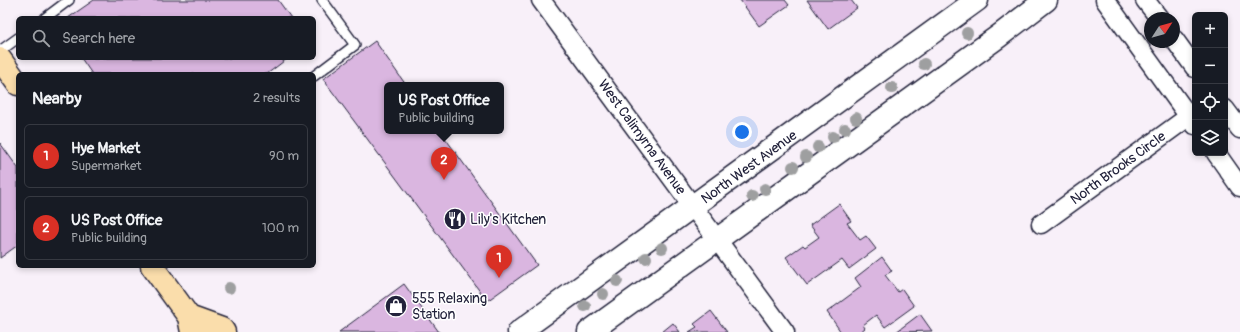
<!DOCTYPE html>
<meta charset="utf-8">
<style>
:root{--surface:#171b24;--page:#20242c;--text:#f1f3f6;--muted:#9ea1a6;--line:#363941;--accent:#d93025}
body{margin:0;font-family:Pangolin,sans-serif;background:var(--page);color:var(--text)}
.controls{position:absolute;right:12px;top:12px;display:grid;overflow:hidden;border-radius:6px;box-shadow:0 2px 6px #0003}
.controls button{width:36px;height:36px;display:grid;place-items:center;padding:0;border:0;border-bottom:1px solid var(--line);background:var(--surface);color:var(--text);font:20px sans-serif}
.compass{position:absolute;left:1144px;top:12px;width:36px;height:36px;border-radius:50%;background:var(--surface);box-shadow:0 2px 6px #0003;rotate:54deg}
.you{position:absolute;left:742px;top:132px;width:14px;height:14px;margin:-10px;border:3px solid #fff;border-radius:50%;background:#1a73e8;box-shadow:0 0 0 6px #1a73e833}
.badge{display:grid;place-items:center;width:26px;height:26px;border-radius:50%;background:var(--accent);color:#fff;font-size:13px;font-weight:700}
.pin{position:absolute;translate:-50% -33px;filter:drop-shadow(0 1px 2px #0008)}
.pin::after{content:'';position:absolute;top:21px;width:14px;height:12px;background:inherit;clip-path:polygon(0 0,100% 0,50% 100%)}
.popup{position:absolute;left:384px;top:82px;width:120px;height:52px;box-sizing:border-box;display:grid;place-content:center;border-radius:6px;background:var(--surface);filter:drop-shadow(0 1px 3px #0005);font-size:13px;white-space:nowrap;color:var(--muted)}
.popup b{font-size:15px;color:var(--text)}
.popup::after{content:'';position:absolute;left:50%;top:100%;margin-left:-8px;border:8px solid transparent;border-top-color:var(--surface)}
.list{margin:0;padding:0;list-style:none}
h2{display:flex;justify-content:space-between;align-items:center;height:52px;margin:0;padding:0 16px;font-size:17px}
h2 small{font-size:13px;font-weight:400;color:var(--muted)}
.list li{display:grid;grid-template-columns:26px 1fr auto;gap:12px;align-items:center;box-sizing:border-box;height:64px;margin:0 8px 8px;padding:0 8px;border:1px solid var(--line);border-radius:6px}
.list b{display:block;font-size:15px;white-space:nowrap}
.list p{margin:0;font-size:13px;white-space:nowrap;color:var(--muted)}
.list em{font-size:13px;font-style:normal;color:var(--muted)}
.icon{flex:none;width:22px;height:22px;fill:none;stroke:currentColor;stroke-width:2;stroke-linecap:round;stroke-linejoin:round}
.map{position:relative;flex:none;width:1240px;height:332px;overflow:hidden}
.search{position:absolute;background:var(--surface);box-shadow:0 2px 6px #0003;left:16px;top:16px;width:300px;height:44px;display:flex;align-items:center;gap:10px;box-sizing:border-box;padding:0 14px;border-radius:6px;color:var(--muted);font-size:15px}
.panel{position:absolute;background:var(--surface);box-shadow:0 2px 6px #0003;left:16px;top:72px;width:300px;height:196px;border-radius:6px}
.map>svg:first-child{display:block}
</style>
<div class="map">
<svg width="1240" height="332" viewBox="0 0 1240 332">
<rect width="100%" height="100%" fill="#f8f0f9"/>
<filter id="ink" filterUnits="userSpaceOnUse"><feTurbulence type="fractalNoise" baseFrequency=".025" numOctaves="2"/><feDisplacementMap in="SourceGraphic" scale="8" xChannelSelector="R" yChannelSelector="G"/><feConvolveMatrix kernelMatrix="1 2 1 2 8 2 1 2 1" color-interpolation-filters="sRGB"/></filter>
<g filter="url(#ink)">
<path fill="#dab6e0" stroke="#22223b" d="M 94,0 L 278,0 L 291,18 L 68,18 Z
M 740,0 L 785,0 L 789,5 L 759,26 Z
M 807,0 L 851,0 L 857,8 L 828,29 Z
M 375,41 L 406,85 L 387,85 L 387,131 L 440,131 L 537,265 L 487,301 L 323,79 Z
M 81,58 L 288,58 L 267,74 L 92,74 Z
M 0,143 L 18,168 L 18,245 L 0,258 Z
M 839,204 L 851,221 L 847,223 L 860,240 L 866,236 L 876,249 L 849,269 L 842,260 L 807,285 L 786,257 L 803,245 L 805,247 L 819,237 L 810,225 Z
M 882,257 L 892,271 L 885,275 L 898,292 L 902,289 L 914,306 L 885,327 L 876,315 L 863,325 L 865,328 L 860,332 L 841,332 L 827,312 L 861,287 L 855,278 Z
M 404,284 L 439,332 L 339,332 Z
M 711,311 L 727,332 L 689,332 L 697,327 L 694,324 Z
M 920,314 L 932,331 L 896,332 Z
M 673,323 L 680,332 L 662,332 Z"/>
<g fill="none" stroke-linecap="round" stroke-linejoin="round">
<g stroke="#22223b" stroke-width="12">
<path id="lane" d="M 45,18 L 69,0
M 0,51 L 18,38
M 314,76 L 355,45 L 322,0"/>
</g>
<g stroke="#22223b" stroke-width="21">
<path id="street" d="M 541,0 L 785,332
M 1105,0 L 1195,125
M 1145,0 L 1159,18
M 1174,39 L 1195,68
M 1225,109 L 1240,129
M 1216,153 L 1240,187
M 1041,224 L 1195,112"/>
</g>
<g stroke="#22223b" stroke-width="25">
<path id="secondary" d="M 519,332 L 977,0
M 589,332 L 999,36 L 1046,0"/>
</g>
<g stroke="#22223b" stroke-width="25">
<path id="primary" d="M 0,59 L 18,84
M 152,266 L 189,317 L 192,332
M 189,317 L 222,329 L 224,332"/>
</g>
<use href="#lane" stroke="#fff" stroke-width="9"/>
<use href="#street" stroke="#fff" stroke-width="18"/>
<use href="#secondary" stroke="#fff" stroke-width="22"/>
<use href="#primary" stroke="#faddab" stroke-width="22"/>
</g>
<g fill="#9e9fa0">
<circle cx="967" cy="33" r="6"/>
<circle cx="924" cy="64" r="6"/>
<circle cx="892" cy="88" r="6"/>
<circle cx="856" cy="118" r="6"/>
<circle cx="845" cy="129" r="6"/>
<circle cx="833" cy="137" r="6"/>
<circle cx="818" cy="147" r="6"/>
<circle cx="806" cy="157" r="6"/>
<circle cx="793" cy="167" r="6"/>
<circle cx="765" cy="189" r="6"/>
<circle cx="752" cy="196" r="6"/>
<circle cx="662" cy="248" r="6"/>
<circle cx="646" cy="258" r="6"/>
<circle cx="617" cy="281" r="6"/>
<circle cx="229" cy="288" r="6"/>
<circle cx="603" cy="294" r="6"/>
<circle cx="585" cy="306" r="6"/>
</g>
</g>
<defs>
<g id="restaurant-disc" transform="scale(1.15)"><circle r="9.5" fill="#22223b" stroke="#fff"/><path d="M-5-6h1v4h1v-4h1v4h1v-4h1v5L-1.5 .5V6h-2V.5L-5-1ZM5-6V6H3V1.5H1.5Q1.5-4 5-6Z" fill="#fff"/></g>
<g id="shop-disc" transform="scale(1.15)"><circle r="9.5" fill="#22223b" stroke="#fff"/><path d="M-5-2.5h2.3a2.7 3.5 0 0 1 5.4 0H5L5.5 6h-11ZM-1.5-2.5h3a1.5 2.3 0 0 0-3 0Z" fill="#fff"/></g>
</defs>
<g fill-rule="evenodd">
<use href="#restaurant-disc" x="455" y="219"/>
<use href="#shop-disc" x="396" y="306"/>
</g>
<g text-anchor="middle" dominant-baseline="central" stroke-width="3" stroke-linejoin="round" paint-order="stroke">
<g font-size="14" fill="#22223b" stroke="#fff">
<text transform="translate(642 137) rotate(54)">West Calimyrna Avenue</text>
<text transform="translate(749 167) rotate(-36)">North West Avenue</text>
<text transform="translate(1118 168) rotate(-36)">North Brooks Circle</text>
</g>
<g font-size="14" fill="#22223b" stroke="#fff" text-anchor="start">
<text x="470" y="219">Lily's Kitchen</text>
<text x="412" y="298">555 Relaxing<tspan x="412" dy="16">Station</tspan></text>
</g>
</g>
</svg>
<div class="controls">
<button>+</button>
<button>−</button>
<button><svg class="icon" aria-label="locate" viewBox="0 0 24 24"><circle cx="12" cy="12" r="6"/><path d="M12 2v4M12 18v4M2 12h4M18 12h4"/></svg></button>
<button><svg class="icon" aria-label="layers" viewBox="0 0 24 24"><path d="M12 4l9 5-9 5-9-5zM3 14l9 5 9-5"/></svg></button>
</div>
<svg class="compass" viewBox="-18 -18 36 36"><path d="M0-13l5 13h-10z" fill="#e53935"/><path d="M0 13l5-13h-10z" fill="#9ea1a6"/></svg>
<div class="you"></div>
<div class="pin badge" style="left:499px;top:278px">1</div>
<div class="pin badge" style="left:444px;top:180px">2</div>
<div class="popup"><b>US Post Office</b>Public building</div>
<div class="search"><svg class="icon" aria-label="search" viewBox="0 0 24 24"><circle cx="10" cy="10" r="6"/><path d="M15 15l6 6"/></svg>Search here</div>
<section class="panel">
<h2>Nearby<small>2 results</small></h2>
<ul class="list">
<li><span class="badge">1</span><div><b>Hye Market</b><p>Supermarket</p></div><em>90 m</em></li>
<li><span class="badge">2</span><div><b>US Post Office</b><p>Public building</p></div><em>100 m</em></li>
</ul>
</section>
</div>
